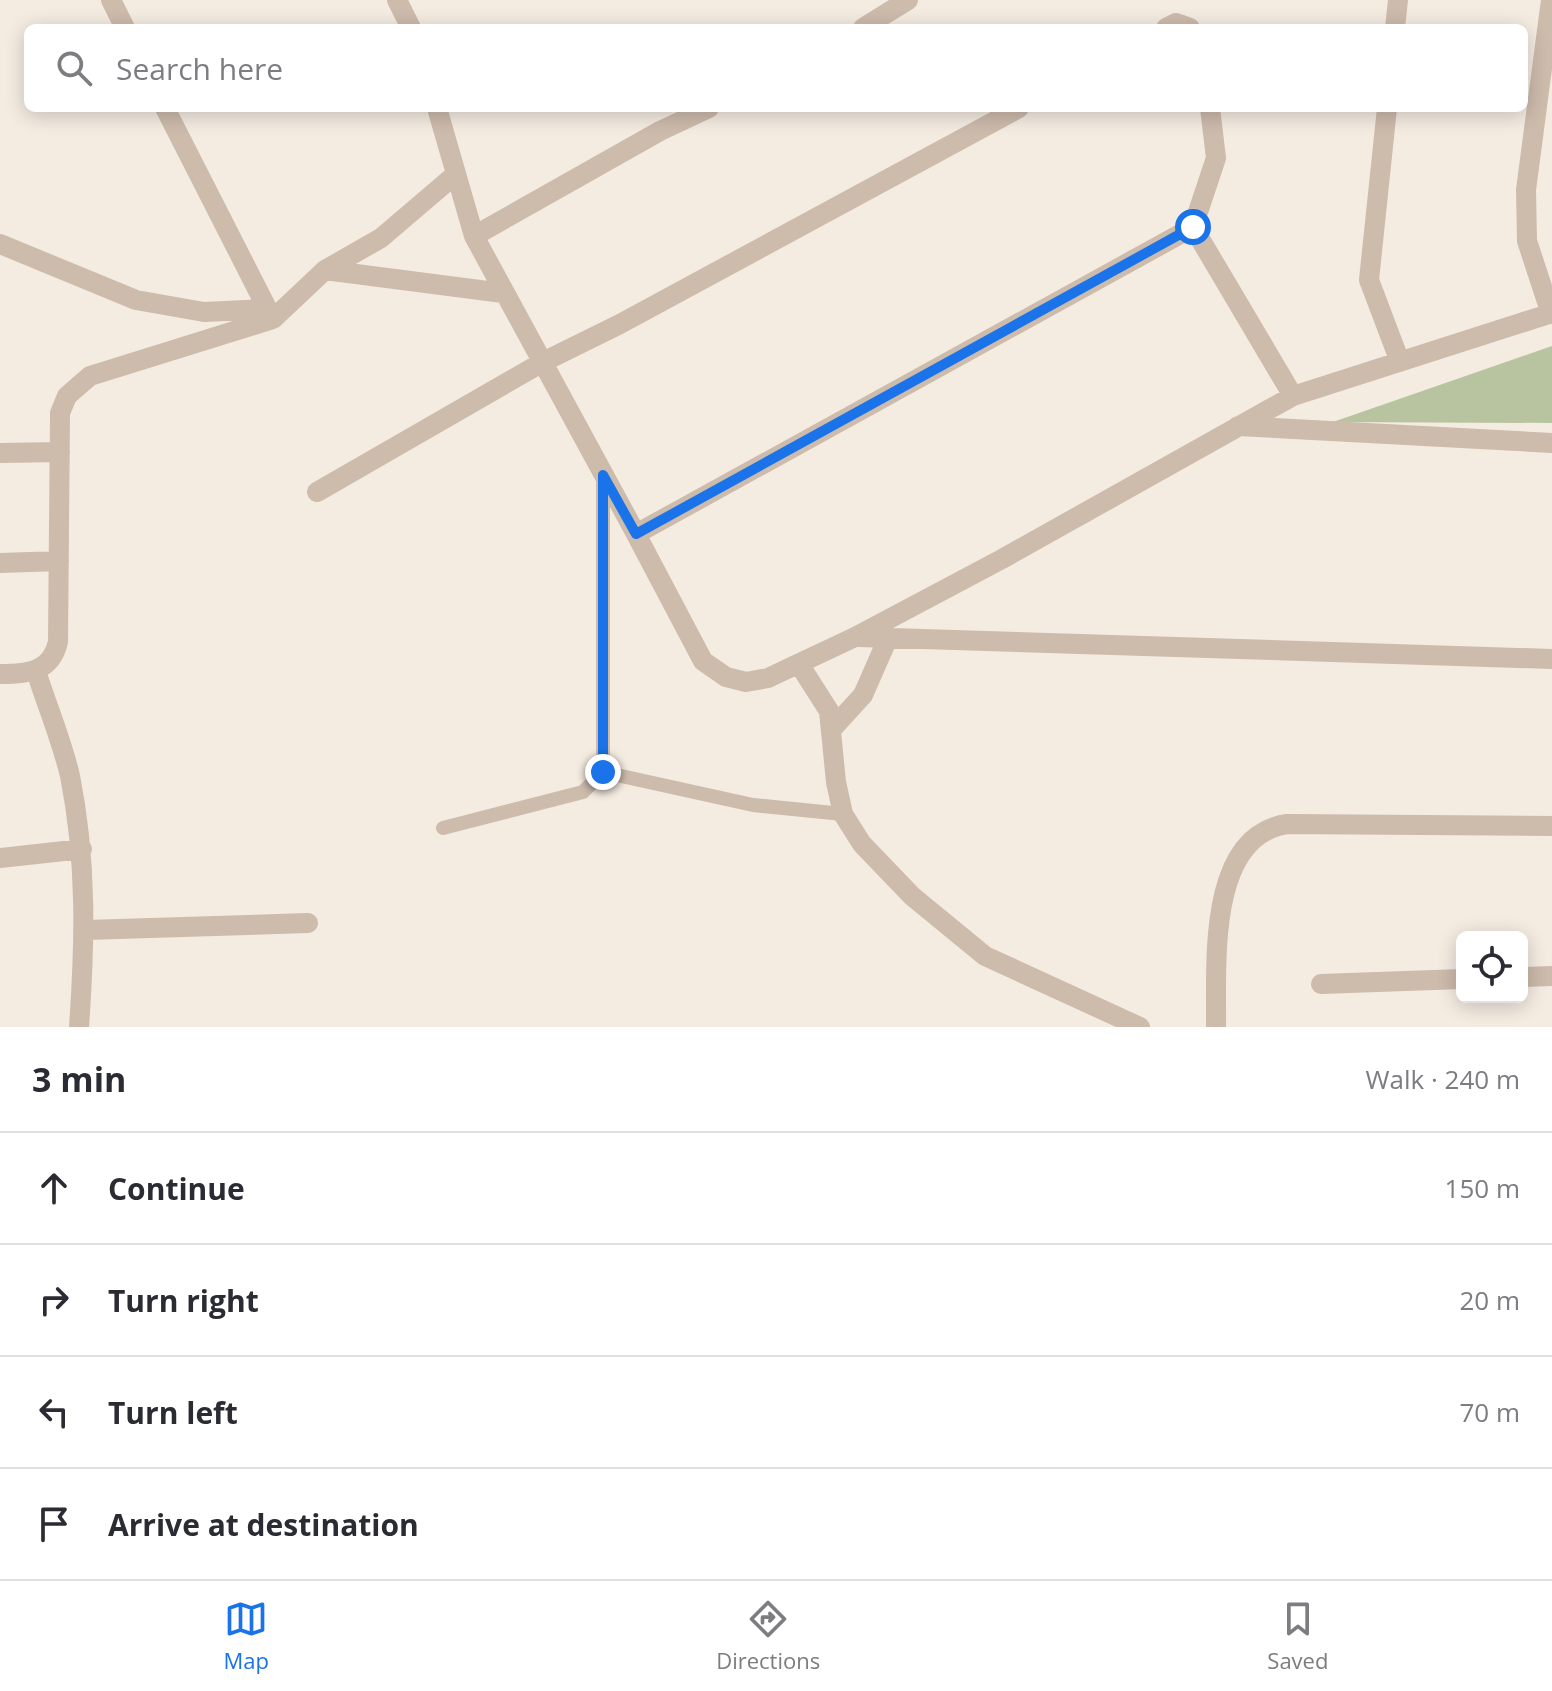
<!DOCTYPE html>
<meta charset="utf-8">
<style>
:root{--surface:#fff;--page:#f2f2f3;--text:#2b2b33;--muted:#7c7c81;--line:#e1e1e2;--accent:#1a73e8}
body{margin:0;font-family:"Open Sans",sans-serif;background:var(--page);color:var(--text)}
.controls{position:absolute;right:24px;bottom:24px;display:grid;overflow:hidden;border-radius:12px;box-shadow:0 4px 20px #0003}
.controls button{width:72px;height:72px;display:grid;place-items:center;padding:0;border:0;border-bottom:2px solid var(--line);background:var(--surface);color:var(--text);font:40px sans-serif}
.stop{position:absolute;width:24px;height:24px;margin:-18px;border:6px solid #1a73e8;border-radius:50%;background:#fff}
.stop.end{background:#1a73e8;border-color:#fff;box-shadow:0 2px 8px #0008}
.list{margin:0;padding:0;list-style:none}
h2{display:flex;justify-content:space-between;align-items:center;height:104px;margin:0;padding:0 32px;font-size:34px}
h2 small{font-size:26px;font-weight:400;color:var(--muted)}
.list li{display:grid;grid-template-columns:52px 1fr auto;gap:24px;align-items:center;box-sizing:border-box;height:112px;padding:0 32px;border-top:2px solid var(--line)}
.list b{display:block;font-size:30px;white-space:nowrap}
.list em{font-size:26px;font-style:normal;color:var(--muted)}
.icon{flex:none;width:44px;height:44px;fill:none;stroke:currentColor;stroke-width:2;stroke-linecap:round;stroke-linejoin:round}
.map{position:relative;flex:none;width:1552px;height:1027px;overflow:hidden}
.search{position:absolute;background:var(--surface);box-shadow:0 4px 20px #0003;left:24px;right:24px;top:24px;height:88px;display:flex;align-items:center;gap:20px;box-sizing:border-box;padding:0 28px;border-radius:12px;color:var(--muted);font-size:30px}
.sheet{height:552px;background:var(--surface)}
nav{display:flex;justify-content:space-around;align-items:center;box-sizing:border-box;height:112px;border-top:2px solid var(--line);background:var(--surface);font-size:22px;color:var(--muted)}
nav a{display:grid;justify-items:center;gap:4px}
nav .on{color:var(--accent)}
.map>svg:first-child{display:block}
</style>
<div class="map">
<svg width="1552" height="1027" viewBox="0 0 1552 1027">
<rect width="100%" height="100%" fill="#f4ebe1"/>
<path fill="#b8c4a0" d="M 1552,346 L 1552,423 L 1333,422 Z"/>
<g fill="none" stroke-linecap="round" stroke-linejoin="round">
<path stroke="#cdbbac" stroke-width="14" d="M 603,772 L 753,805 L 843,814
M 443,828 L 583,792 L 603,772 L 603,480"/>
<path stroke="#cdbbac" stroke-width="20" d="M 111,0 L 125,28
M 397,0 L 411,28
M 863,28 L 908,0
M 1166,28 L 1176,23 L 1190,28
M 1395,28 L 1398,0
M 165,108 L 272,318
M 437,108 L 474,236 L 636,534
M 1387,108 L 1369,280 L 1400,362
M 1193,227 L 1216,158 L 1210,108
M 474,236 L 660,131 L 709,108
M 0,244 L 136,300 L 204,312 L 267,309
M 325,270 L 503,293
M 1551,314 L 1527,241 L 1526,190 L 1551,0
M 1293,396 L 1193,227 L 636,534 L 703,661 L 726,677 L 746,682 L 768,678 L 855,637 L 1002,559 L 1293,396 L 1552,313
M 1238,426 L 1552,443
M 0,453 L 60,452
M 317,492 L 541,363 L 620,324 L 1019,108
M 0,563 L 59,561
M 859,637 L 1552,659
M 799,664 L 829,711 L 836,782 L 843,814 L 862,844 L 912,896 L 985,956 L 1140,1027
M 36,671 C 47,706 62,741 70,776 C 87,861 85,942 79,1027
M 0,674 C 28,674 51,672 58,642 L 60,413 L 67,396 L 90,376 L 273,319 L 325,270 L 381,238 L 456,174
M 831,730 L 863,695 L 888,638
M 0,858 L 82,849
M 86,930 L 308,923
M 1522,977 L 1552,976
M 1321,984 L 1462,979
M 1216,1027 C 1217,966 1206,836 1287,824 L 1552,826"/>
</g>
<g fill="none" stroke-linecap="round" stroke-linejoin="round">
<path stroke="#1a73e8" stroke-width="10" d="M 603,772 L 603,475 L 636,534 L 1193,227"/>
</g>
</svg>
<div class="controls">
<button><svg class="icon" aria-label="locate" viewBox="0 0 24 24"><circle cx="12" cy="12" r="6"/><path d="M12 2v4M12 18v4M2 12h4M18 12h4"/></svg></button>
</div>
<div class="stop" style="left:1193px;top:227px"></div>
<div class="stop end" style="left:603px;top:772px"></div>
<div class="search"><svg class="icon" aria-label="search" viewBox="0 0 24 24"><circle cx="10" cy="10" r="6"/><path d="M15 15l6 6"/></svg>Search here</div>
</div>
<section class="sheet">
<h2>3 min<small>Walk · 240 m</small></h2>
<ul class="list">
<li><svg class="icon" aria-label="ahead" viewBox="0 0 24 24"><path d="M12 20V5M6 11l6-6 6 6"/></svg><div><b>Continue</b></div><em>150 m</em></li>
<li><svg class="icon" aria-label="right" viewBox="0 0 24 24"><path d="M7 20v-9h11M14 6l5 5-5 5"/></svg><div><b>Turn right</b></div><em>20 m</em></li>
<li><svg class="icon" aria-label="left" viewBox="0 0 24 24"><path d="M17 20v-9H6M10 6l-5 5 5 5"/></svg><div><b>Turn left</b></div><em>70 m</em></li>
<li><svg class="icon" aria-label="arrive" viewBox="0 0 24 24"><path d="M6 21V4h12l-3 4 3 4H6"/></svg><div><b>Arrive at destination</b></div></li>
</ul>
</section>
<nav>
<a class="on"><svg class="icon" aria-label="map" viewBox="0 0 24 24"><path d="M3 6l6-2 6 2 6-2v14l-6 2-6-2-6 2zM9 4v14M15 6v14"/></svg>Map</a>
<a><svg class="icon" aria-label="directions" viewBox="0 0 24 24"><path d="M12 3l9 9-9 9-9-9zM9 14v-3h6M13 9l2 2-2 2"/></svg>Directions</a>
<a><svg class="icon" aria-label="saved" viewBox="0 0 24 24"><path d="M7 4h10v16l-5-4-5 4z"/></svg>Saved</a>
</nav>
